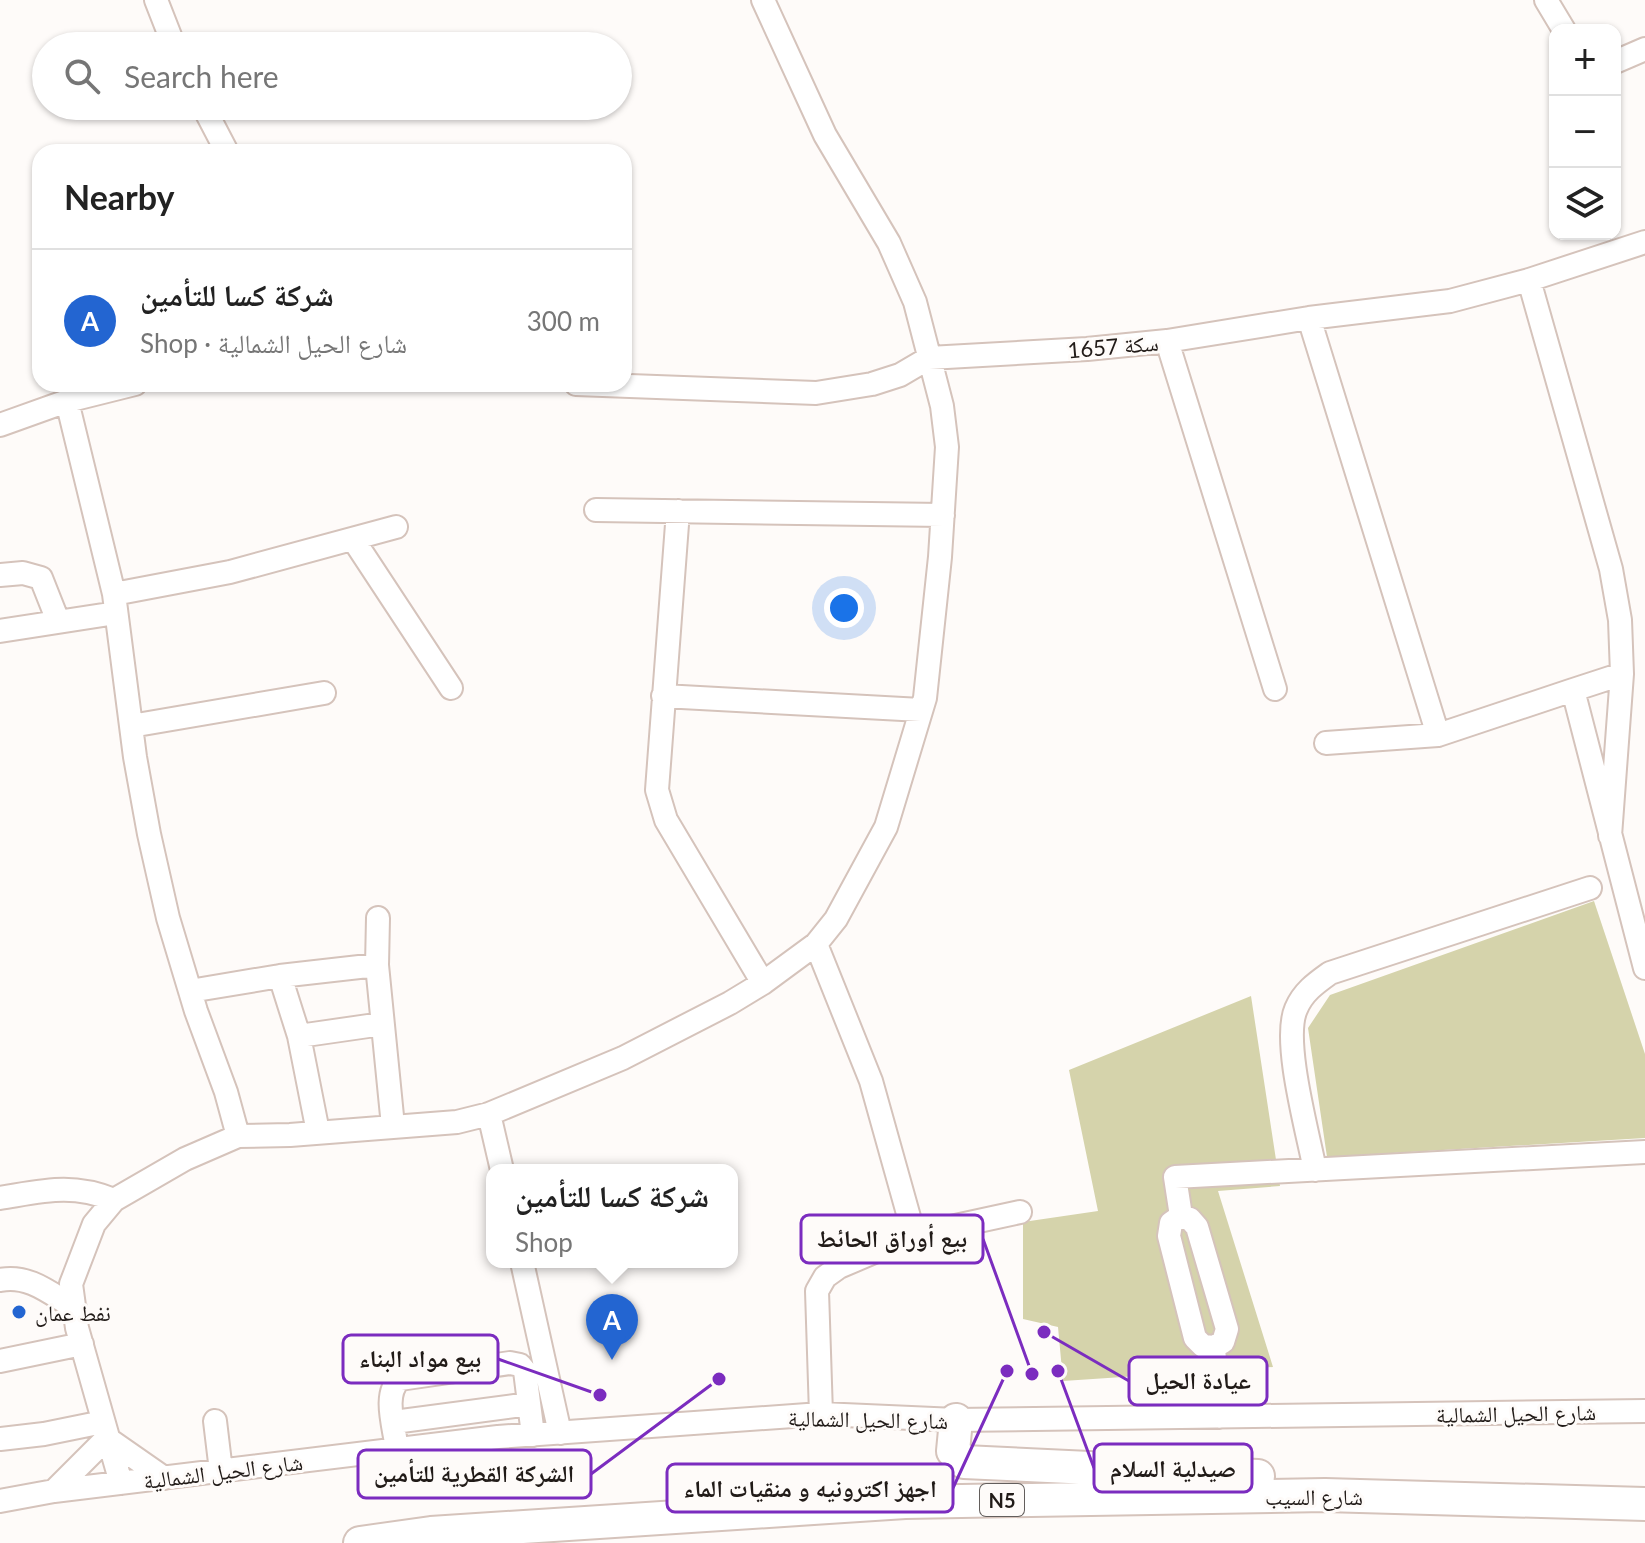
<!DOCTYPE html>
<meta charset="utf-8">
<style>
:root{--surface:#fff;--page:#f2f2f2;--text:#222;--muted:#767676;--line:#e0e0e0;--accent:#2365d1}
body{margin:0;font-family:Lato,"Noto Naskh Arabic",sans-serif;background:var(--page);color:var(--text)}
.controls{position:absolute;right:24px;top:24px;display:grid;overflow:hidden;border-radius:16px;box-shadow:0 2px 6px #0004}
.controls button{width:72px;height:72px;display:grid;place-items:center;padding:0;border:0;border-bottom:2px solid var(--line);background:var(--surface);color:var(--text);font:40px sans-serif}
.you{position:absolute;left:844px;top:608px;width:28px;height:28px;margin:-20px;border:6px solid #fff;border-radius:50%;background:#1a73e8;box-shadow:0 0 0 12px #1a73e833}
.badge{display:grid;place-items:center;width:52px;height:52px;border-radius:50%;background:var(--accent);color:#fff;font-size:26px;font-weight:700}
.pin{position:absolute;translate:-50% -66px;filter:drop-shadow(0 2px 4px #0008)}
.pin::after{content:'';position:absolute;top:42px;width:28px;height:24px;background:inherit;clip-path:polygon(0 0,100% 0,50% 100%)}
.popup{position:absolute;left:486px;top:1164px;width:252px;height:104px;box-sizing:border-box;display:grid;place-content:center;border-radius:16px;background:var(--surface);filter:drop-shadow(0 2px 6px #0005);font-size:26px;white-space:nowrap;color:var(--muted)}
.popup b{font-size:30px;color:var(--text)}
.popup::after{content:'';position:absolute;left:50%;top:100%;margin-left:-16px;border:16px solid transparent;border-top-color:var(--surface)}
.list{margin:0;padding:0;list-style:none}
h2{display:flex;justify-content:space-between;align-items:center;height:104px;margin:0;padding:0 32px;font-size:34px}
h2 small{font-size:26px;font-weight:400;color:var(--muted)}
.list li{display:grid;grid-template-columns:52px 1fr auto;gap:24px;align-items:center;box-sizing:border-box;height:144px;padding:0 32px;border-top:2px solid var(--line)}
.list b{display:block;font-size:30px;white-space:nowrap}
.list p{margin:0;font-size:26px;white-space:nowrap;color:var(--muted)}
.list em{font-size:26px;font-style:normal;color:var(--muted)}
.icon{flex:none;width:44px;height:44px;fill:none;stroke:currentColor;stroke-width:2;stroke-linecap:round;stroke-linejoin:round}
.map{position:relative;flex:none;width:1645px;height:1543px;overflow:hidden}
.search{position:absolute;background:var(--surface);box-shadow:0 2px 6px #0004;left:32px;top:32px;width:600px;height:88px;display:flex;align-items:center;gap:20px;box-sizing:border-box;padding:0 28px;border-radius:44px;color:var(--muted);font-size:30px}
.panel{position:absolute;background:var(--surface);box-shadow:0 2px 6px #0004;left:32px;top:144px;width:600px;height:248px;border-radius:24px}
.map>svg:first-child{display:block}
</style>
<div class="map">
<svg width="1645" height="1543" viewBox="0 0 1645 1543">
<rect width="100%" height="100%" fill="#fefbf9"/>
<path fill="#d5d3ab" d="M 1594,901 L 1645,1054 L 1645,1138 L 1327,1157 L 1308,1028 L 1330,995 Z
M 1251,996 L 1280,1186 L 1218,1191 L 1273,1367 L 1063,1381 L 1058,1327 L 1023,1319 L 1023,1222 L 1098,1211 L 1069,1070 Z"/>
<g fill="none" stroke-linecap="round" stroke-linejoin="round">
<g stroke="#d5c3bb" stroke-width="26">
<path id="minor" d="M 156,0 L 174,46
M 1546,0 L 1564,30
M 1615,62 L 1645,49
M 203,106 L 227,152
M 1529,280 L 1611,569 L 1620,620 L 1622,674 L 1610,836
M 1309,318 L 1438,735
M 1167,341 L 1275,689
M 576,384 L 816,393 L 872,384 L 900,375 L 929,358 L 1087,349 L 1167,341 L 1309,318 L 1450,301 L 1529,280 L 1645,242
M 67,401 L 114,594 L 135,757 L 149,834 L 168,918 L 196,1011 L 226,1092 L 238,1136
M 0,425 L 67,401 L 135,384
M 596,510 L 943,515
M 678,511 L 657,790 L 666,820 L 763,983
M 353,539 L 451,688
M 0,575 L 23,573 L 41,578 L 58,621
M 114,594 L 230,572 L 396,527
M 0,631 L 116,613
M 1573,690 L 1622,674
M 663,696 L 921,710
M 131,726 L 324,693
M 1326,743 L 1438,735 L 1573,690 L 1645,968
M 378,918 L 377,965 L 393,1126
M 816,944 L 871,1081 L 914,1235
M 280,976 L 299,1036 L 318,1132
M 190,991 L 280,976 L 377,965
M 299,1036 L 382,1024
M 489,1114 L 502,1170
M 1315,1170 C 1308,1133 1282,1041 1296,1009 C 1303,992 1316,983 1330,973 L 1590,888
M 0,1198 C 44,1191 71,1183 114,1200
M 1181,1216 L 1175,1177 L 1645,1152
M 1181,1216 L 1190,1219 L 1197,1227 L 1227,1329 L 1223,1342 L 1214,1347 L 1203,1346 L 1195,1338 L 1169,1236 L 1171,1223 Z
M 522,1262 L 560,1433
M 0,1280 C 29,1274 51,1294 75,1308
M 1214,1347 L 1219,1417
M 0,1361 L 82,1344
M 821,1414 L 817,1291 L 825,1277 L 839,1267 L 914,1235 L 1020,1212
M 215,1421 L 221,1471
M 394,1422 L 529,1404
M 0,1439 L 44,1434 L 103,1422
M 108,1439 L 164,1478
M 397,1450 C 395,1429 382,1394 400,1379 L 510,1363 L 520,1365 L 525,1371 L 533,1435
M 121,1483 L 77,1328 L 71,1284 L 94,1224 L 114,1200 L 185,1159 L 238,1136 L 290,1135 L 457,1122 L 489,1114 L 623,1058 L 730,1003 L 763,983 L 816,944 L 836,919 L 886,827 L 925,698 L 940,557 L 947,447 L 942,406 L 915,302 L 889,243 L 825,135 L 763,0
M 54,1491 L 107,1438
M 0,1501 L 54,1491 L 498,1437 L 821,1414 L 956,1420 L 1645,1411"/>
</g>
<g stroke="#d5c3bb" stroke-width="36">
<path id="highway" d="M 956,1420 L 953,1451 L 964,1462 L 1258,1476
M 360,1543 L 431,1533 L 905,1502 L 1325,1495 L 1645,1504"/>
</g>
<use href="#minor" stroke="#fff" stroke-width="22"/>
<use href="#highway" stroke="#fff" stroke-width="32"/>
</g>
<circle fill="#2365d1" stroke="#fefbf9" stroke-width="3" cx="19" cy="1312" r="8"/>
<g text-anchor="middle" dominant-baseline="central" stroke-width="6" stroke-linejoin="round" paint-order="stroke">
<rect fill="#fefbf9" stroke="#635e5c" stroke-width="2" x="980" y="1484" width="44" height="32" rx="6"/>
<g font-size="20" font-weight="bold" fill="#211b18">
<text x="1002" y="1500">N5</text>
</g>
<g font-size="22" fill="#211b18" stroke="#fefbf9">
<text transform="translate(1113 346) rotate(-5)">سكة 1657</text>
<text transform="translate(1516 1413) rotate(-1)">شارع الحيل الشمالية</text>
<text transform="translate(868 1419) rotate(1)">شارع الحيل الشمالية</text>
<text transform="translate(223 1471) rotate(-7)">شارع الحيل الشمالية</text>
<text x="1314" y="1496">شارع السيب</text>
</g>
<g font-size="22" fill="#211b18" stroke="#fefbf9" text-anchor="start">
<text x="35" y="1312">نفط عمان</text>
</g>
</g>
<path fill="none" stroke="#7b2cbf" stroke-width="3" d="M1032 1374L983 1239M600 1395L498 1359M1044 1332L1129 1381M1058 1371L1094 1468M719 1379L591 1474M1007 1371L953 1488"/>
<g fill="#7b2cbf" stroke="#fefbf9" stroke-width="3">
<circle cx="1032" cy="1374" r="8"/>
<circle cx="600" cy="1395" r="8"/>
<circle cx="1044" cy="1332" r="8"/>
<circle cx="1058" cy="1371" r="8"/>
<circle cx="719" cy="1379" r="8"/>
<circle cx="1007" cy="1371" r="8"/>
</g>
<g fill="#fefbf9" stroke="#7b2cbf" stroke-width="3">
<rect x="801" y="1215" width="182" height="48" rx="8"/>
<rect x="343" y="1335" width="155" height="48" rx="8"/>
<rect x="1129" y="1357" width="138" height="48" rx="8"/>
<rect x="1094" y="1444" width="158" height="48" rx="8"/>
<rect x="358" y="1450" width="233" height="48" rx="8"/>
<rect x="667" y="1464" width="286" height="48" rx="8"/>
</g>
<g font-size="24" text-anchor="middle" font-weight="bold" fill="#211b18">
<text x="892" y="1247">بيع أوراق الحائط</text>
<text x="420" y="1367">بيع مواد البناء</text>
<text x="1198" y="1389">عيادة الحيل</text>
<text x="1173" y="1477">صيدلية السلام</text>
<text x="474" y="1482">الشركة القطرية للتأمين</text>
<text x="810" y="1497">اجهز اكترونيه و منقيات الماء</text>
</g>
</svg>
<div class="controls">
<button>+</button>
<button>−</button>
<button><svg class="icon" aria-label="layers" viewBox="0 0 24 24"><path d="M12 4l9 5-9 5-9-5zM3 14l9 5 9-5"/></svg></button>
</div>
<div class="you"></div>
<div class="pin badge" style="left:612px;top:1360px">A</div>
<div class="popup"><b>شركة كسا للتأمين</b>Shop</div>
<div class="search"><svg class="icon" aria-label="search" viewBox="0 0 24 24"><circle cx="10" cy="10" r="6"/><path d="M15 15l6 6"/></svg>Search here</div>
<section class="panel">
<h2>Nearby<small></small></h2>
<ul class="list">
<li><span class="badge">A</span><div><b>شركة كسا للتأمين</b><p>Shop · شارع الحيل الشمالية</p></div><em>300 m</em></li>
</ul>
</section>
</div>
